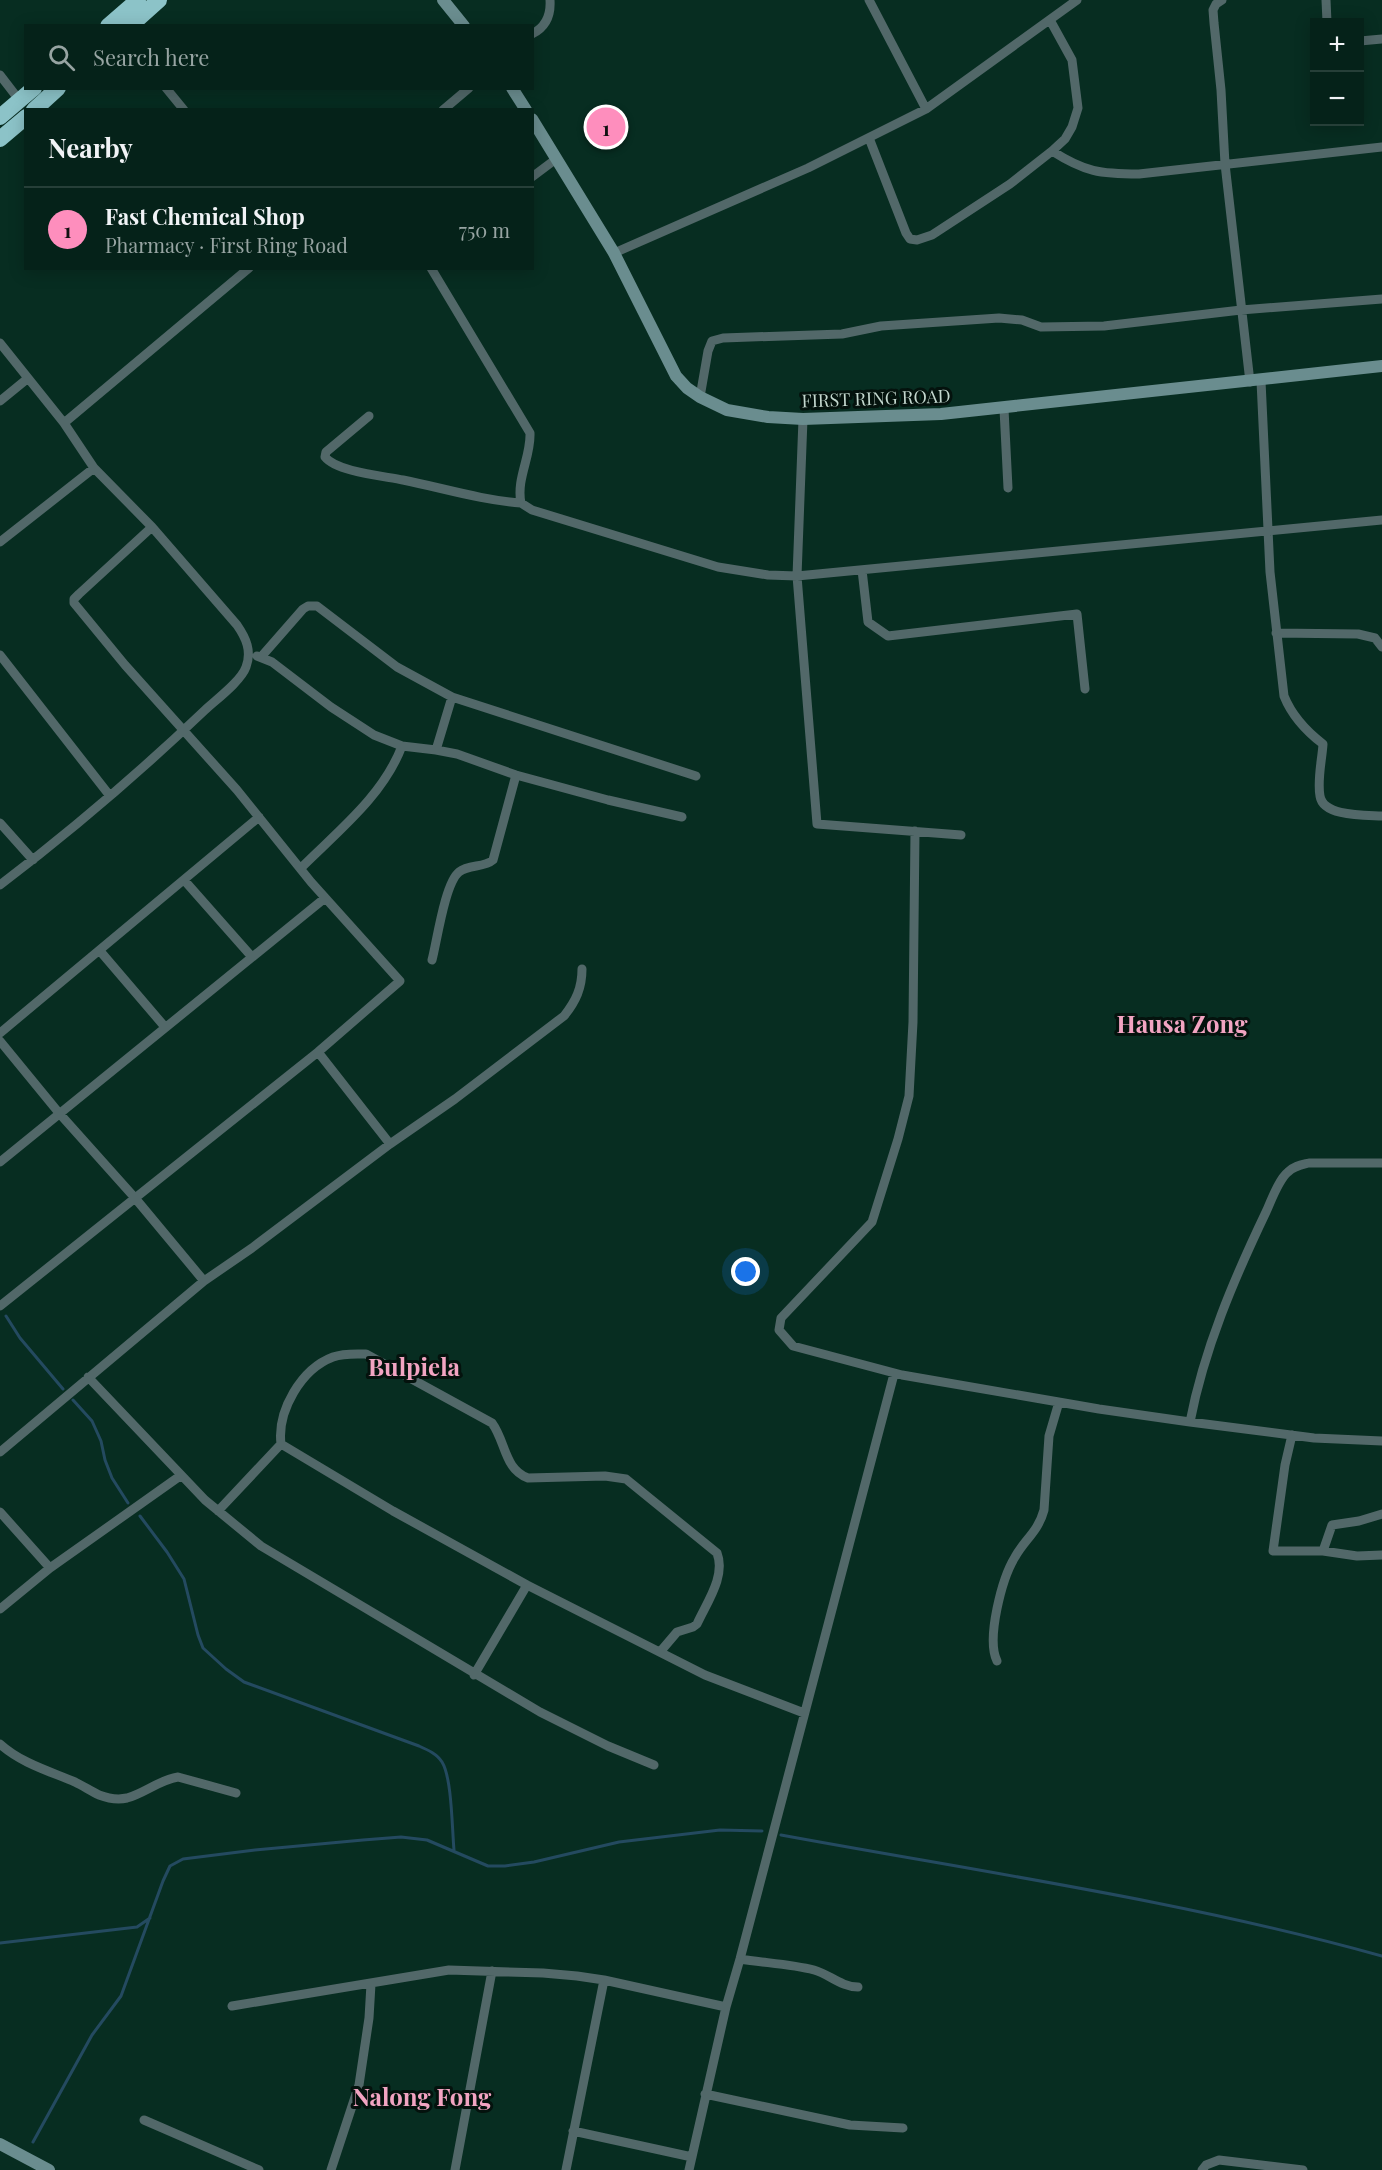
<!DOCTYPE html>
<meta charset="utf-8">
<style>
:root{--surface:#052219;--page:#0e2a22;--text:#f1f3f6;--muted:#97a4a2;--line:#263f38;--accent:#fe8ebd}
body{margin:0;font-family:"Playfair Display",serif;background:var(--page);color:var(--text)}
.controls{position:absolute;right:18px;top:18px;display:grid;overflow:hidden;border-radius:0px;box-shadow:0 3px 15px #0003}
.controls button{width:54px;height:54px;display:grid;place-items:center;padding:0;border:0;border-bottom:2px solid var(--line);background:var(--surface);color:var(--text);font:30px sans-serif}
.you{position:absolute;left:746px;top:1272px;width:21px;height:21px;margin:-15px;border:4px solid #fff;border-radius:50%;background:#1a73e8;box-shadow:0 0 0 9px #1a73e833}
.badge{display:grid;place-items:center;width:39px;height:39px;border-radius:50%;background:var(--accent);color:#111;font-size:20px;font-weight:700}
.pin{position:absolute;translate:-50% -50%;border:3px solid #fff;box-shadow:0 2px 6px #0006}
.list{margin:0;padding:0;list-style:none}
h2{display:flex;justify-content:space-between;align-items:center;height:78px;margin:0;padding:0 24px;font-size:26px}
h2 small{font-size:20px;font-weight:400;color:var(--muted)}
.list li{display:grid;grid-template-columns:39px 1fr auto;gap:18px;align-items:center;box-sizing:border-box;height:84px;padding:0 24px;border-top:2px solid var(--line)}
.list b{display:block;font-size:22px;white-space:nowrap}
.list p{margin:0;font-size:20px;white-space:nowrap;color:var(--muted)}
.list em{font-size:20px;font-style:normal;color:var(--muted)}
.icon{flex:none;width:33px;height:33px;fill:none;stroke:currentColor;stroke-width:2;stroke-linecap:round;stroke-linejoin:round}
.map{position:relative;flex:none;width:1382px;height:2170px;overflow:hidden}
.search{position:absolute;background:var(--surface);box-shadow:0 3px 15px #0003;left:24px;top:24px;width:510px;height:66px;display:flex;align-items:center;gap:15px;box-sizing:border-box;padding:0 21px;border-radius:0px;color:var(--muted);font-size:22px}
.panel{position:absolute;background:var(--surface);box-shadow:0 3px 15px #0003;left:24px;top:108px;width:510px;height:162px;border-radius:0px}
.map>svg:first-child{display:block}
</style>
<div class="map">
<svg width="1382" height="2170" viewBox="0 0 1382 2170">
<rect width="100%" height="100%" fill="#072d21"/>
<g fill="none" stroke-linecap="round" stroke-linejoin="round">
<path stroke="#244a60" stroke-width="3" d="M 6,1316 L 20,1338 L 63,1389
M 73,1400 L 92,1421 L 101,1441 L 105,1460 L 112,1478 L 128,1503
M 140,1516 L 167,1552 L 184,1579 L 198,1635 L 203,1648 L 226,1669 L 244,1682 L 419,1746 C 428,1750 437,1754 442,1762 C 452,1778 452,1829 454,1850
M 781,1835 C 982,1872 1185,1901 1382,1956
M 0,1943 L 137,1927 L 150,1918
M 33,2142 L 92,2035 L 121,1996 L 163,1881 L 170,1866 L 183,1859 L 255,1850 L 363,1840 L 401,1837 L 427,1840 L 488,1866 L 505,1866 L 534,1862 L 619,1842 L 720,1830 L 762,1831"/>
<path stroke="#526869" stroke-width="9" d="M 869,0 L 926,109
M 1222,0 L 1216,4 L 1213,10 L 1214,23 L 1221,90 L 1225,164 L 1250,382
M 1326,0 L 1327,22
M 532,34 C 546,27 551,15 550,0
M 1360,41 L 1382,39
M 0,75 L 20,101
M 166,88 L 184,110
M 443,110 L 469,88
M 869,138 L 906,233 L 910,239 L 917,240 L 932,235 L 1010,184 L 1052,151 L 1065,139 L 1072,127 L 1078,108 L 1072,60 L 1050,20
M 1052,151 C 1085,172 1100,174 1139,174 L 1382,147
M 532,177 L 556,159
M 614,253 L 808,168 L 926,109 L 1077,0
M 431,268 L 530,433 C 531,457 516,479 521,503 L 532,510 L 718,567 L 768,575 L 797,576 L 1382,520
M 0,343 L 64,423 L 94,468 L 152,527 L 237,625 C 246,638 252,651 246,667 C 241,681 217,699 205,710 C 140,772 71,831 0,885
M 1261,381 L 1270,572 L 1284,696 C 1292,716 1306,731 1323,744 C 1322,760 1317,780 1320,796 C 1323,817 1366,815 1382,816
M 700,397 L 708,351 L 712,341 L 723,338 L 842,334 L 881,326 L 999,318 L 1022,320 L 1041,327 L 1104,326 L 1241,310 L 1382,299
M 0,401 L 27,379
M 1004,409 L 1008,488
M 369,416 L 326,452 L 325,457 C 337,472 384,476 403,480 C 443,488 481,500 521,503
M 803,419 L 797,576 L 817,824 L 961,835
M 64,423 L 249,268
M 0,542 L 94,468
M 862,570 L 868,622 L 888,636 L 1077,614 L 1085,689
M 1276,633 L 1358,634 L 1375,638 L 1382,647
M 0,655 L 110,796
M 257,656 L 272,662 L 331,707 L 374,735 L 402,746 L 436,750 L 457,754 L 516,775 L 608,800 L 682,817
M 261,657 L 303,609 L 308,606 L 317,606 L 397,667 L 452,697 L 696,776
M 436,750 L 452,697
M 0,823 L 33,860
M 915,831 L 913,1022 L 909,1096 L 898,1139 L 872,1222 L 781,1318 L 779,1330 L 793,1346 L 902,1375 L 1099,1409 L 1190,1422 L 1314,1438 L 1382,1441
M 301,868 C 338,831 383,796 402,746
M 184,880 L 252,957
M 100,951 L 165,1027
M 432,960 C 437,941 445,883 459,872 C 469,864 484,868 493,860 L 516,775
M 0,1033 L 259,817
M 0,1041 L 59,1113 L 135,1198 L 204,1281
M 318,1052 L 390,1144 L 455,1099 L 564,1016 C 576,1001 582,988 582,969
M 0,1162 L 325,898
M 0,1306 L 318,1052 L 400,981 L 311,882 L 237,790 L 125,665 L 74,603 L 74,599 L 79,594 L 152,527
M 88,1377 L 205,1500 L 261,1546 L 540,1712 L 608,1746 L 654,1765
M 1190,1422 C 1204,1349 1234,1279 1266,1212 C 1271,1201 1279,1179 1288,1172 C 1294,1166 1301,1165 1309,1163 L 1382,1163
M 1292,1435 L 1285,1465 L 1273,1551 L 1323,1551 L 1357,1556 L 1382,1555
M 281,1444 C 277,1411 301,1369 333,1357 C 344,1353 355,1354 366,1354 L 492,1423 C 506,1442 504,1469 528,1478 L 605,1476 L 626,1479 L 717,1553 C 726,1576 707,1602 697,1624 L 693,1627 L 677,1632 L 660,1652
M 281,1444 L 393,1511 L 527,1585 L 705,1675 L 804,1713
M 0,1452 L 204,1281 L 252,1248 L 390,1144
M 218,1511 L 281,1444
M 0,1512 L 50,1568
M 1323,1551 L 1332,1525 L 1359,1521 L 1382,1514
M 0,1609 L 50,1568 L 180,1476
M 997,1661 C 986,1639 1002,1578 1015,1557 C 1025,1539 1038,1532 1044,1510 L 1049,1436 L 1059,1402
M 474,1675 L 527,1585
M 0,1744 C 21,1763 49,1771 75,1782 C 83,1786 91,1791 99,1795 C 107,1798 118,1800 127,1798 C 145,1793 159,1780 178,1777 L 236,1793
M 740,1959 C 765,1963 791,1964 814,1970 C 829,1974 841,1987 858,1987
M 232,2006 L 449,1970 L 543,1973 L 577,1976 L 604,1980 L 726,2007
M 705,2094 L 850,2125 L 903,2128
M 144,2120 L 259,2170
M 573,2131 L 692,2157
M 331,2170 L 359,2085 L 369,2018 L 371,1984
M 455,2170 L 492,1971
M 566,2170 L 604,1980
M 689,2170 L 726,2007 L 740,1959 L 894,1374
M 1202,2170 L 1206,2165 L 1219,2160 L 1303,2170"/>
<path stroke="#6a8d8f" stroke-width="12" d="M 443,0 L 464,26
M 512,88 L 526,110
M 532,119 L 614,253 L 676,376 L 687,388 L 700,397 L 727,410 L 768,417 L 803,419 L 941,414 L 1382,366
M 0,2144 L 49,2170"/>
<path stroke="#8cc3c8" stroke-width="16" d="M 108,26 L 138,0
M 130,26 L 159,0
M 34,110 L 58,88
M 0,117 L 34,88
M 0,139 L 26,117"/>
</g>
<g text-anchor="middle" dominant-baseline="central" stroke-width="6" stroke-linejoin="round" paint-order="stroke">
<g font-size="18" fill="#c3d7ce" stroke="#04120d">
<text transform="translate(876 398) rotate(-2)">FIRST RING ROAD</text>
</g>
<g font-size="24" font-weight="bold" fill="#f2a4c2" stroke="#04120d">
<text x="1182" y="1023">Hausa Zong</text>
<text x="414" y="1366">Bulpiela</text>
<text x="422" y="2096">Nalong Fong</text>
</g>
</g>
</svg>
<div class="controls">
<button>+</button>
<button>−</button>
</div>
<div class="you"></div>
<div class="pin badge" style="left:606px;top:127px">1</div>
<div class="search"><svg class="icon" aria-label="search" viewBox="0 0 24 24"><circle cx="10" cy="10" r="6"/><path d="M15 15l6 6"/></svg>Search here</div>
<section class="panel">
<h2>Nearby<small></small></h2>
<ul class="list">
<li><span class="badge">1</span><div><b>Fast Chemical Shop</b><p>Pharmacy · First Ring Road</p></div><em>750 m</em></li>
</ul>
</section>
</div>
